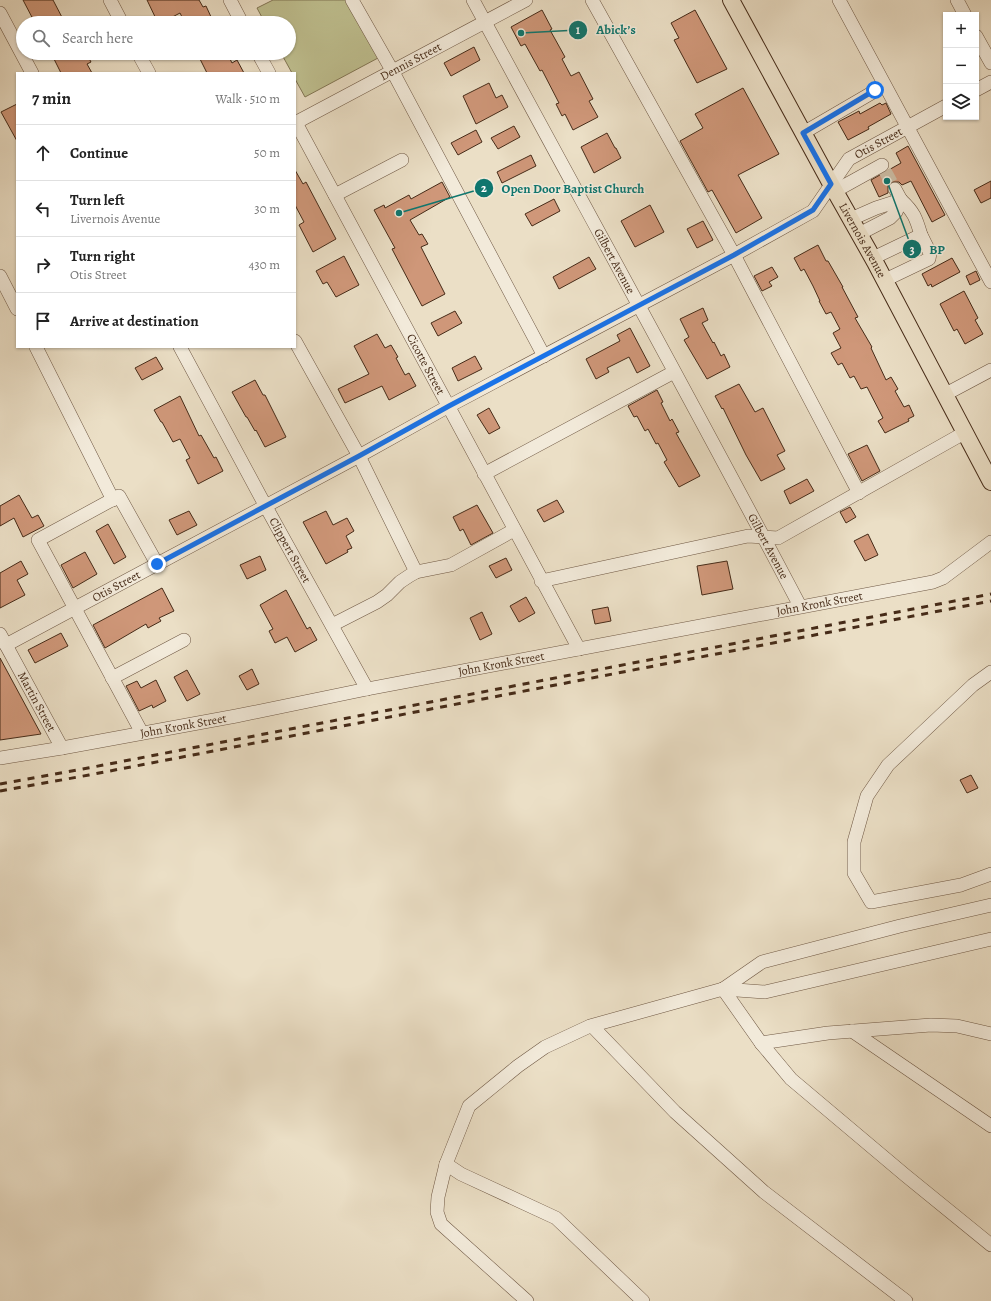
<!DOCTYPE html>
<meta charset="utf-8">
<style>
:root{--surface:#fff;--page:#f2f2f2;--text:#222;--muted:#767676;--line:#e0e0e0}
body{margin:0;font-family:Alegreya,serif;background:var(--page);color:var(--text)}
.controls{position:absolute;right:12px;top:12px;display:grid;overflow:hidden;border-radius:0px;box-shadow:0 1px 3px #0004}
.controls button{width:36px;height:36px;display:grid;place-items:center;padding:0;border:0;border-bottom:1px solid var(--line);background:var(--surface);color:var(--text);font:20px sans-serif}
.stop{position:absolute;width:12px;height:12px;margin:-9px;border:3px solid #1a73e8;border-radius:50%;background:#fff}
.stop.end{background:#1a73e8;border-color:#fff;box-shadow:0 1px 4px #0008}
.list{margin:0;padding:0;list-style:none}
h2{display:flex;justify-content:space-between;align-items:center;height:52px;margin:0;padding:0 16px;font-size:17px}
h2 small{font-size:13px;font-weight:400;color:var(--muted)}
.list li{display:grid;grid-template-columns:26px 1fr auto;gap:12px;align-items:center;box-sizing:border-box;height:56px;padding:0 16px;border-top:1px solid var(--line)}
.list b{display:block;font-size:15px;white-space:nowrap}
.list p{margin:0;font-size:13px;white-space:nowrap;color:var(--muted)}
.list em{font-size:13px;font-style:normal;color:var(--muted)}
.icon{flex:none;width:22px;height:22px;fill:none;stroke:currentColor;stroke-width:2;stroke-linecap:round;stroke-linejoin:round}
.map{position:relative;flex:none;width:991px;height:1301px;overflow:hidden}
.search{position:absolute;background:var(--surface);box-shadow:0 1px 3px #0004;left:16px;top:16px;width:280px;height:44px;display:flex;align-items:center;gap:10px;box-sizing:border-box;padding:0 14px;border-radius:22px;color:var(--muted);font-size:15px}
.panel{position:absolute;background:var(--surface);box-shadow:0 1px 3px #0004;left:16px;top:72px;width:280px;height:276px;border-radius:0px}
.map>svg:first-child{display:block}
</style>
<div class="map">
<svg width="991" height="1301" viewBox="0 0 991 1301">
<rect width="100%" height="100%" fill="#ebdfc6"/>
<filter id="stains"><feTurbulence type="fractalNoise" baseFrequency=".005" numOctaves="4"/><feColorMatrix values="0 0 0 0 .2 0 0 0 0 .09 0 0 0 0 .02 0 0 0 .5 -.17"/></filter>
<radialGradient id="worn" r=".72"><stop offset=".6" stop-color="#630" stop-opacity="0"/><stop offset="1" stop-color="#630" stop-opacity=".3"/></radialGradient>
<path fill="#bfc090" stroke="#827654" d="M 273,0 L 346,0 L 378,58 L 305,97 L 295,79 L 295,73 L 292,73 L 281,53 L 289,53 L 289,23 L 265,23 L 257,8 Z"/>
<path fill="#cf9779" stroke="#462b18" d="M 23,0 L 53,0 L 65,23 L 35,23 Z
M 147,0 L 199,0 L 203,7 L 206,6 L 212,19 L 204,23 L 185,23 L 180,13 L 161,23 L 158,23 Z
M 542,10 L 552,29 L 550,30 L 565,57 L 562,59 L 571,76 L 579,72 L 593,99 L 589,101 L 598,117 L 573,130 L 565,114 L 562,116 L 556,104 L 559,103 L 542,70 L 540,71 L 525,44 L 521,46 L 511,27 Z
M 695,10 L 727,69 L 697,83 L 674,40 L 679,38 L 671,23 Z
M 474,47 L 480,60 L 451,76 L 444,63 Z
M 51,53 L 86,53 L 91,62 L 87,64 L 92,73 L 61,73 Z
M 206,53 L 227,53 L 232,63 L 237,60 L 244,73 L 207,73 L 199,57 Z
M 489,83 L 496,98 L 502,95 L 508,107 L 476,124 L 463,96 Z
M 743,88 L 779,154 L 738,175 L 762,218 L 736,233 L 712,190 L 708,192 L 680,141 L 703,128 L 695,114 Z
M 880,103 L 882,105 L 886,103 L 891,114 L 868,127 L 869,129 L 848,140 L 838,122 L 859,111 L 860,114 Z
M 17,104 L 17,141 L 1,112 Z
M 514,126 L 520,137 L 498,149 L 491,138 Z
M 476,130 L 482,142 L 458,155 L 451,143 Z
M 607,133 L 615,148 L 616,148 L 621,158 L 594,173 L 581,147 Z
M 908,146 L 945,215 L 932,222 L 911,181 L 902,185 L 899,182 L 892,182 L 888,185 L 888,193 L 879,197 L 871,180 L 901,163 L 896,153 Z
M 531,155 L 536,166 L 502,183 L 497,172 Z
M 295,170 L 303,184 L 306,182 L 336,239 L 313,252 L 299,225 L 304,222 L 295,205 Z
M 991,181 L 991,198 L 981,203 L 974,190 Z
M 442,182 L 450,197 L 410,220 L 419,235 L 422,234 L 428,244 L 421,247 L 445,294 L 422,306 L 392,249 L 395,248 L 374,210 L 384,205 L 385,208 L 409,195 L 411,199 Z
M 554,199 L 560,211 L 532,226 L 525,214 Z
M 650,205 L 664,232 L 635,247 L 621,221 Z
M 703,221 L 713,240 L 697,248 L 687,229 Z
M 818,245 L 826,261 L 828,261 L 843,287 L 842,287 L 858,317 L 855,318 L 872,347 L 871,348 L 886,380 L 891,377 L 898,389 L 895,391 L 904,407 L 909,405 L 914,416 L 908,419 L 909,421 L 885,433 L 878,421 L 883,418 L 867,387 L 861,389 L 854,376 L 850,378 L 842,363 L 838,365 L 831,353 L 841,348 L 833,333 L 840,329 L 831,312 L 826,314 L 819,301 L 820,301 L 813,286 L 804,269 L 801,271 L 794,258 Z
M 344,256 L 359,285 L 336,297 L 327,282 L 323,284 L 316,271 Z
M 589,257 L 596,269 L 559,289 L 553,277 Z
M 952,258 L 960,272 L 932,287 L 931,284 L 928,286 L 922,274 Z
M 772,267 L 778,277 L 769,282 L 772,286 L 762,291 L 754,276 Z
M 976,271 L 980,280 L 970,285 L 966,276 Z
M 964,291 L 978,318 L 975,320 L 983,334 L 965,344 L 957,329 L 954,331 L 940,304 Z
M 703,308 L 708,320 L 702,323 L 713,343 L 714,342 L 721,356 L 724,354 L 730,367 L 707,379 L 684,340 L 689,337 L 680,319 Z
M 455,311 L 462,323 L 438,336 L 431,323 Z
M 630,328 L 650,366 L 637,373 L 629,357 L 607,368 L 609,372 L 596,379 L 586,359 L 620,341 L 617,335 Z
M 377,334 L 385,348 L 391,345 L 398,357 L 396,358 L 405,375 L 409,373 L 416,386 L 389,400 L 382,386 L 345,403 L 338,389 L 369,374 L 354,346 Z
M 475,356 L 482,369 L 458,381 L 452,368 Z
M 156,357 L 163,369 L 142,380 L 135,368 Z
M 255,380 L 263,395 L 265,395 L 286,437 L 265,447 L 256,430 L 255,431 L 247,417 L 246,417 L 232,392 Z
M 739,384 L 755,412 L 763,408 L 785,451 L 777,455 L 785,469 L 761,481 L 746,455 L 723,408 L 722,409 L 715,396 Z
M 657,390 L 663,402 L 661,403 L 670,421 L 672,419 L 679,432 L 676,433 L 700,476 L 679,487 L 664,462 L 667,460 L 658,443 L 656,444 L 648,429 L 645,431 L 637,416 L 634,417 L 628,406 Z
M 180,396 L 199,436 L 201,435 L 214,458 L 216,457 L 223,471 L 198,484 L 186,460 L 190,458 L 180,439 L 173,442 L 162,422 L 161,422 L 154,410 Z
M 489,408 L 500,428 L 489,434 L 477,415 Z
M 867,445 L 880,471 L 862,481 L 848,454 Z
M 807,479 L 814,491 L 790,504 L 784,491 Z
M 19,495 L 32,518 L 38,515 L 44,526 L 23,537 L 14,518 L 0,526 L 0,506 Z
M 557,500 L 564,512 L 544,522 L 537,510 Z
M 477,505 L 493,533 L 471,545 L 463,529 L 460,531 L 453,517 Z
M 850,507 L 856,517 L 846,523 L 840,512 Z
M 189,511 L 197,525 L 177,535 L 169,520 Z
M 326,511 L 333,525 L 347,518 L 354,531 L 346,536 L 352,548 L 347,550 L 348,552 L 326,564 L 303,522 Z
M 108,524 L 126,557 L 114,564 L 96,531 Z
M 868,534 L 878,555 L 865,561 L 854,541 Z
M 85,552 L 97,574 L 73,588 L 61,565 Z
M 260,556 L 266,570 L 247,579 L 240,565 Z
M 506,558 L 512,570 L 496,578 L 489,566 Z
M 21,561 L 28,574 L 17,580 L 25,595 L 0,608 L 0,573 Z
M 727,561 L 733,589 L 702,595 L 697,566 Z
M 162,588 L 174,611 L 159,618 L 161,621 L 148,628 L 146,624 L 105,648 L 93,625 Z
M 286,590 L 307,629 L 310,627 L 317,640 L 295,652 L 287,637 L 275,643 L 269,631 L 273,629 L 260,605 Z
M 526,597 L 535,613 L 519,622 L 510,606 Z
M 608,607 L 611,621 L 595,624 L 592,610 Z
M 482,612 L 492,634 L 480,640 L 470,618 Z
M 61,633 L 68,646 L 35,663 L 28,650 Z
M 0,658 L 41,734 L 0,740 Z
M 252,669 L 259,684 L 247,690 L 239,676 Z
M 187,670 L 200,694 L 187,701 L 174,677 Z
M 156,680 L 166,701 L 153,708 L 152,705 L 139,711 L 126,686 L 137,681 L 141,688 Z
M 971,775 L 978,788 L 967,793 L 960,780 Z"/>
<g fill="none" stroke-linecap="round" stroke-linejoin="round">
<path stroke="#cabba3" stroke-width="13" stroke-dasharray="13 6" stroke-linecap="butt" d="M 885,171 L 895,189"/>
<g stroke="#6f5844" stroke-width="14">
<g id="minor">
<path d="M 110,0 L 122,23"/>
<path d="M 230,0 L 242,23"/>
<path d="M 352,0 L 393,72 L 544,356"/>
<path id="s1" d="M 473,0 C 582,202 693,403 800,606"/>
<path d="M 592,0 L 734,255 L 859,493"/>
<path d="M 839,0 L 991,282"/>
<path d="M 957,0 L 965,15"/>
<path d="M 0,13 L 32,73"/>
<path d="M 976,36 L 991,63"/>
<path d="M 138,53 L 149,73"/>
<path d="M 258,53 L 269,73"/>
<path d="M 976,90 L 991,82"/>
<path id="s2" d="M 295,121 L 579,649"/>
<path id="s3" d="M 295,123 L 526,0"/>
<path d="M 803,133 L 875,91"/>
<path d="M 835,191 L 882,165"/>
<path d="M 335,195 L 402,160"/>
<path d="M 851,219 L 876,208 L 901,200 C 914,212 916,218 921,235 L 873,258"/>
<path d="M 859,234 L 890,218 L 896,212 L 901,200 L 895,189"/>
<path d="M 0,276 L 17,309"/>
<path d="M 885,280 L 929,259 L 930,253 L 921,235"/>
<path d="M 295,341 L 359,456 L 416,572"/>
<path d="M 36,347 L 113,500"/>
<path id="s4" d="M 180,347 L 265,505 L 367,689"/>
<path d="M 944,395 L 991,370"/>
<path d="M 484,474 L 674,372"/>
<path d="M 541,581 L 748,536 L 778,538 L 964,433"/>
<path d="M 332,625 L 377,602 L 387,595 L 400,582 L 409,576 L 416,572 L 451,565 L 514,530"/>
<path id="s5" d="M 0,634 L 62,748"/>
<path id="s6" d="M 6,645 L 359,456 L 449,406 L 734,255 L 813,211 L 849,159 L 946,106"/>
<path d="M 991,672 L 973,685 L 888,765 L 867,796 L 854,842 L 854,873 L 871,902 L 961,885 L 991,874"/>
<path d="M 112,678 L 184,640"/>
<path d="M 142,733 L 38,540 L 119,496 L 157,564"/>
<path id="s7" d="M 0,758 L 62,748 L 236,716 L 367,689 L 933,582 L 943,578 L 991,542"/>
<path d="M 723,989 L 761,1043 L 791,1079 L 905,1175 L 991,1245"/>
<path d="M 723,989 L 762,962 L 900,926 L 991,905"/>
<path d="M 592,1026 L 675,1112 L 764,1192 L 906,1301"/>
<path d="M 852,1031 L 991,1126"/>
<path d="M 761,1043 L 828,1033 L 931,1025 L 957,1026 L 991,1034"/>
<path d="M 446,1164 L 438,1197 L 437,1212 L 441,1224 L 527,1301"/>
<path d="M 643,1301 L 556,1218 L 461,1174 L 446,1164 L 469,1106 L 518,1066 L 545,1047 L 590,1026 L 723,989 L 765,992 L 991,939"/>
</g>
</g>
<g stroke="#462b18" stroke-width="18">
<g id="major">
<path id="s8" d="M 731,0 L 831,184 L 875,262 L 991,482"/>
</g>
</g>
<use href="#minor" stroke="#f2eada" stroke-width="13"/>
<use href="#major" stroke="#ebdfc6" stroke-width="16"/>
<path stroke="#462b18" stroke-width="3" stroke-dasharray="7 7" stroke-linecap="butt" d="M 0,784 L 88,768 L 991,594
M 0,791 L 89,775 L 991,601"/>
</g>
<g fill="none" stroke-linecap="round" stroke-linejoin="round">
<path stroke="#1a73e8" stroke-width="5" d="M 157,564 L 359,456 L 449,406 L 734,255 L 813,210 L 831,184 L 803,133 L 875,90"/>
</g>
<g text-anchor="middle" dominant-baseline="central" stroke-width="3" stroke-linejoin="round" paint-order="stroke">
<g font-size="12" fill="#462b18" stroke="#f2eada">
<text stroke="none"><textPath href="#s3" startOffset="131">Dennis Street</textPath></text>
<text stroke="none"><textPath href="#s6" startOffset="1013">Otis Street</textPath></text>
<text stroke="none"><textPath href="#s8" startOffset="274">Livernois Avenue</textPath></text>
<text stroke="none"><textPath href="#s1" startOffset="297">Gilbert Avenue</textPath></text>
<text stroke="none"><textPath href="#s2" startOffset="276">Cicotte Street</textPath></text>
<text stroke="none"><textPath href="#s1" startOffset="621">Gilbert Avenue</textPath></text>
<text stroke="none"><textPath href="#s4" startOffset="231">Clippert Street</textPath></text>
<text stroke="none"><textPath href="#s6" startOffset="125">Otis Street</textPath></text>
<text stroke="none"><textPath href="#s7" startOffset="834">John Kronk Street</textPath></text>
<text stroke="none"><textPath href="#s7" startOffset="510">John Kronk Street</textPath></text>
<text stroke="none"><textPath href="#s5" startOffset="77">Martin Street</textPath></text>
<text stroke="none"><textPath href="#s7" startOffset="186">John Kronk Street</textPath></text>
</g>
</g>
<path fill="none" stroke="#0f766e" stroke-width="1.5" d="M521 33L578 30M399 213L484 188M887 181L912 249"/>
<g fill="#0f766e" stroke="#f2eada" stroke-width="1.5">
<circle cx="521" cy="33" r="4"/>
<circle cx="399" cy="213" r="4"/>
<circle cx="887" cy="181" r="4"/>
<circle cx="578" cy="30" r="10"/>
<circle cx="484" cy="188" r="10"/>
<circle cx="912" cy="249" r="10"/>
</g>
<g font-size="12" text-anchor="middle" font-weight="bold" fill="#fff">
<text x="578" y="34">1</text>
<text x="484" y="192">2</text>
<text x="912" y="254">3</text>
</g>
<g font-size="13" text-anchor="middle" font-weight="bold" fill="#0f766e" stroke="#f2eada" stroke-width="3" stroke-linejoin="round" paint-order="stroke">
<text x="616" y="34">Abick’s</text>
<text x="573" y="193">Open Door Baptist Church</text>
<text x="937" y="254">BP</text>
</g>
<rect width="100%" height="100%" filter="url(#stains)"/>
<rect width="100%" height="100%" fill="url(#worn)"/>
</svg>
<div class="controls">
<button>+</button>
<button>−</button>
<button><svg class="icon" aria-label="layers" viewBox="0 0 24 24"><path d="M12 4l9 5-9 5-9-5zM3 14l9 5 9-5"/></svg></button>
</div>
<div class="stop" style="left:875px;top:90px"></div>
<div class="stop end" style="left:157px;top:564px"></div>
<div class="search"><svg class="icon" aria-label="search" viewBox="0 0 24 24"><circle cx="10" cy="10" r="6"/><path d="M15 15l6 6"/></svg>Search here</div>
<section class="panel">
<h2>7 min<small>Walk · 510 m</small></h2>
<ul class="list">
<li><svg class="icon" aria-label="ahead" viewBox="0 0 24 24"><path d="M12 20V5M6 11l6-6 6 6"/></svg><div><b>Continue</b></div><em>50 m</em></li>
<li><svg class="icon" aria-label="left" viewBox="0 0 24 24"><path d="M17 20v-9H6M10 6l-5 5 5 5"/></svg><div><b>Turn left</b><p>Livernois Avenue</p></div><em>30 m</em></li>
<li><svg class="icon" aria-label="right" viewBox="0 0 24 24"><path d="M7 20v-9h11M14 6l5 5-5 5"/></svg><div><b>Turn right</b><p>Otis Street</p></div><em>430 m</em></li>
<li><svg class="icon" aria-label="arrive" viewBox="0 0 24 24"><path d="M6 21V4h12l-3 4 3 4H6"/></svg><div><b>Arrive at destination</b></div></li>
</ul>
</section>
</div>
